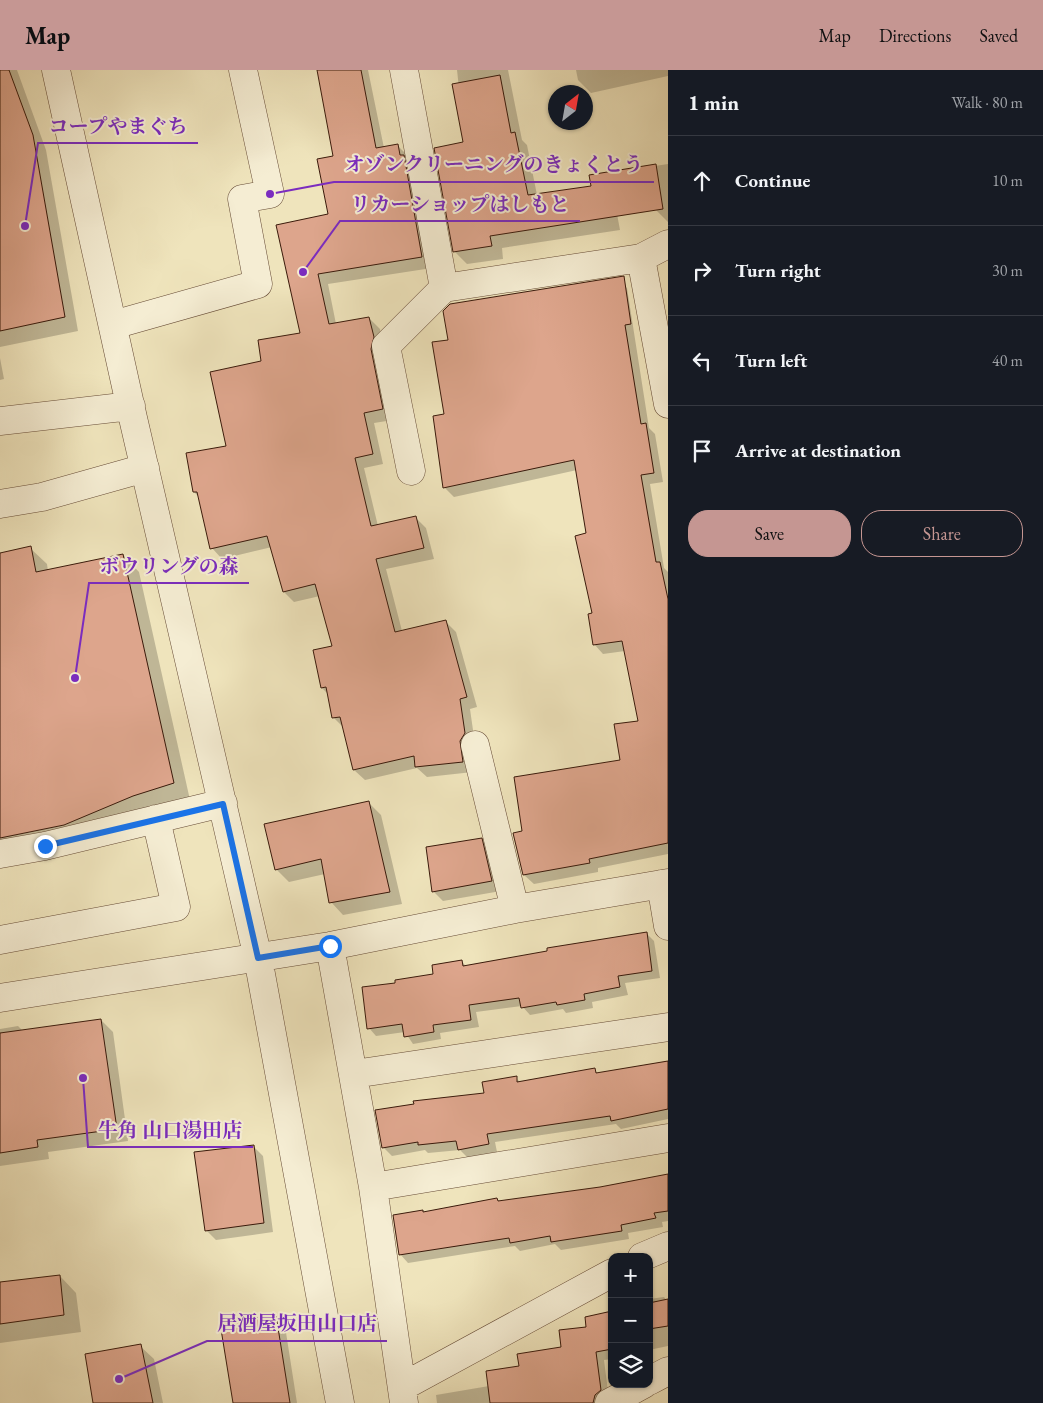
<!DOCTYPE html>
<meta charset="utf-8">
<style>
:root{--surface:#171b24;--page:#20242c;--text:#f1f3f6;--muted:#9ea1a6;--line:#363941;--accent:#c59692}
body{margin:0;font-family:"EB Garamond","Noto Serif JP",serif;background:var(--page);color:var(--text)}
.controls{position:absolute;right:15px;bottom:15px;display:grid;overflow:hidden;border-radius:10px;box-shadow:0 1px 4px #0004}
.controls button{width:45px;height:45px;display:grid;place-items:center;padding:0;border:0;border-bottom:1px solid var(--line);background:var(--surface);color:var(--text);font:25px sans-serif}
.compass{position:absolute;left:548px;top:15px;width:45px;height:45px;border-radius:50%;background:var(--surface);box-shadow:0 1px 4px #0004;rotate:31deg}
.stop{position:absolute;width:15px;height:15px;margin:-11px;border:4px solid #1a73e8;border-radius:50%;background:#fff}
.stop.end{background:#1a73e8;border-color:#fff;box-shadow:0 1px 5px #0008}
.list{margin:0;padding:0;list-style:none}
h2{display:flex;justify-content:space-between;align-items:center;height:65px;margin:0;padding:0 20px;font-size:21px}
h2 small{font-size:16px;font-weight:400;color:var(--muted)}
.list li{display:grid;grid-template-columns:32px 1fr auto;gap:15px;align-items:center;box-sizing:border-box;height:90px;padding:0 20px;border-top:1px solid var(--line)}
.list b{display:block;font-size:19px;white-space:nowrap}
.list em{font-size:16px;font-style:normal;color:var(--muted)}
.actions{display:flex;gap:10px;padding:15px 20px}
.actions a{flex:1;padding:11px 0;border:1px solid var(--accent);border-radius:20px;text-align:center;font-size:18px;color:var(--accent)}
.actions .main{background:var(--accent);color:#111}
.icon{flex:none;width:28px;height:28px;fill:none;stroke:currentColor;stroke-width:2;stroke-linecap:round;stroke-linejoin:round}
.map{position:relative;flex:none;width:668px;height:1333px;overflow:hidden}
header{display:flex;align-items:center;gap:30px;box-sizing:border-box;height:70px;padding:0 25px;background:var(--accent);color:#111}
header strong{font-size:24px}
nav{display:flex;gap:28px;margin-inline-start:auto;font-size:18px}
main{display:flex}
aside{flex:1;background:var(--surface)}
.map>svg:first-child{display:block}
</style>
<header>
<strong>Map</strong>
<nav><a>Map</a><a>Directions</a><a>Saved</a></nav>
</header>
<main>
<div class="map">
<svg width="668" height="1333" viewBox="0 0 668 1333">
<rect width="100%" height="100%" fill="#efe4bc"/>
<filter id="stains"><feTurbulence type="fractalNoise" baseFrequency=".004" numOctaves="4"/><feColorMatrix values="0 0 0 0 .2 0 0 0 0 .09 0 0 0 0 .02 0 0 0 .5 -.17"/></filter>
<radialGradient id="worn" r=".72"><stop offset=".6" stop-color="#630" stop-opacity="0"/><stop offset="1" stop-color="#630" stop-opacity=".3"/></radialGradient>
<path fill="#0003" d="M 0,0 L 17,0 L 46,80 L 78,261 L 0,277 Z
M 318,0 L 368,0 L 384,78 L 397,75 L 408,86 L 432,198 L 328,214 L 336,254 L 369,248 L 380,259 L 393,350 L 374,353 L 383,394 L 364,398 L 378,456 L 415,447 L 426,458 L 434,489 L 386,499 L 402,561 L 445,551 L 456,562 L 477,637 L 470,639 L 475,674 L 473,702 L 427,707 L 417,698 L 365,710 L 354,700 L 344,658 L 334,648 L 329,625 L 322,618 L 315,580 L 333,577 L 320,526 L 294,532 L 284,522 L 272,477 L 222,489 L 212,478 L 199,427 L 194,422 L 227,377 L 262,292 L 301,264 L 329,145 L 335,87 Z
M 457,0 L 508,0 L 522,70 L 527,75 L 537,125 L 614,128 L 620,160 L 502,178 L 503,189 L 467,194 L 455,182 L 436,79 L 465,73 Z
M 576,0 L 668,0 L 668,6 L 591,23 L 578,10 Z
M 668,94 L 668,152 L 656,140 L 648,97 Z
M 617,209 L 627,218 L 649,358 L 655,364 L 663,412 L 650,414 L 664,498 L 668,502 L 668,784 L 598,798 L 598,802 L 534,814 L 524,805 L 524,762 L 621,691 L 640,652 L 625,581 L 603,584 L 594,574 L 587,464 L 577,400 L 454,427 L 445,418 L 449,271 Z
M 0,288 L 4,309 L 0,310 Z
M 30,478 L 47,494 L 48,501 L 123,485 L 139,502 L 190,730 L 0,785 L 0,484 Z
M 368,732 L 381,745 L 402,834 L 343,845 L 331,832 L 325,804 L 289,812 L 276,799 Z
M 481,769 L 491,779 L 501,821 L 443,831 L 433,821 Z
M 646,863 L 654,871 L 660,908 L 625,913 L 628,925 L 592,932 L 593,938 L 566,943 L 563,939 L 530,945 L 522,936 L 476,942 L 479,957 L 440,963 L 441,969 L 413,974 L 405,962 L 376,966 L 369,958 L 397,914 L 435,905 L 461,891 L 467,897 Z
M 101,950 L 113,962 L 128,1071 L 48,1082 L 49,1089 L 0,1096 L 0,959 L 18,956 L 23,961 Z
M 668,993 L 668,1049 L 621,1059 L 616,1054 L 495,1072 L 497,1082 L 468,1088 L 460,1080 L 428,1083 L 425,1080 L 392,1086 L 383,1077 L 516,1008 L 521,1013 L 594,1000 L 599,1004 Z
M 253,1076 L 263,1086 L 273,1162 L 216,1170 L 206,1160 Z
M 668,1105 L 668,1151 L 662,1152 L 663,1157 L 628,1163 L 629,1169 L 561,1180 L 555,1174 L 520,1181 L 515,1176 L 408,1193 L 400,1184 L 424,1143 L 497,1129 L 500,1132 L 601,1118 Z
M 60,1206 L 76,1223 L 81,1262 L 0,1273 L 0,1214 Z
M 664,1227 L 668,1232 L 668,1276 L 649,1280 L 649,1229 Z
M 612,1243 L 612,1289 L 604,1290 L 609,1329 L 605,1333 L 437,1333 L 436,1325 L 489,1316 L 520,1297 L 563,1278 L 588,1258 Z
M 276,1246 L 285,1256 L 297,1333 L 234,1333 Z
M 140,1276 L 154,1289 L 163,1333 L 95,1333 Z"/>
<path fill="#dda58c" stroke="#3a1a0b" d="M 0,0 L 9,0 L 33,65 L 65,247 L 0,261 Z
M 317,0 L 361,0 L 376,78 L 398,74 L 400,85 L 404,85 L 422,187 L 318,204 L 329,254 L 369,247 L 374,267 L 371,279 L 383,339 L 364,343 L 373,384 L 355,388 L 371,456 L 416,446 L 424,478 L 376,489 L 395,562 L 446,550 L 467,627 L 460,629 L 465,663 L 460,671 L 463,692 L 415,697 L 414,686 L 353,700 L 340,647 L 332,648 L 326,617 L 321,618 L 313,580 L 332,576 L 315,514 L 283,522 L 267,466 L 210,479 L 197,422 L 193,422 L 186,383 L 226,376 L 210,302 L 261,291 L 258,270 L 300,263 L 276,155 L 328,144 L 317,89 L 333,86 Z
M 500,5 L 511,63 L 515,62 L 528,125 L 591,116 L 589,105 L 656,94 L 663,139 L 490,166 L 492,176 L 453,182 L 434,78 L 463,72 L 452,14 Z
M 624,206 L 631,254 L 625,255 L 641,354 L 646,353 L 654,403 L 641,405 L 656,492 L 660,492 L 668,529 L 668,773 L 589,789 L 590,793 L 523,805 L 513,763 L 522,761 L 514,707 L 620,690 L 614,654 L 638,651 L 622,571 L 593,575 L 588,544 L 592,543 L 575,466 L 586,463 L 574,390 L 443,418 L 433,346 L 444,344 L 432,272 L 448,270 L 443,241 L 450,234 Z
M 31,476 L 36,502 L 123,484 L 174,713 L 133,726 L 64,755 L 0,768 L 0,483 Z
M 369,731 L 390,822 L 329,833 L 321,789 L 275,800 L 264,754 Z
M 482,768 L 492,811 L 432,822 L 426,777 Z
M 647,862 L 652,901 L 618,906 L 620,917 L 584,924 L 585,930 L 557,935 L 556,932 L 521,938 L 519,928 L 469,935 L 471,950 L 433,955 L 434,962 L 404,967 L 402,954 L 367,959 L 362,917 L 395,913 L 395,910 L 433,904 L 432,895 L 462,890 L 463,896 L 547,881 L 547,878 Z
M 101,949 L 117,1059 L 37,1070 L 38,1077 L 0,1083 L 0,963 Z
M 668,991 L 668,1039 L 611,1051 L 610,1046 L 487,1064 L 489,1074 L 458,1080 L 456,1071 L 418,1075 L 418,1072 L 382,1078 L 375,1040 L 414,1034 L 413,1031 L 484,1023 L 482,1012 L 517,1006 L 517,1012 L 595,998 L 596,1003 Z
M 254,1075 L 264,1153 L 205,1161 L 194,1082 Z
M 668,1104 L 668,1141 L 654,1143 L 656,1148 L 621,1155 L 622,1161 L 551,1172 L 550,1166 L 510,1173 L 509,1168 L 399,1185 L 393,1145 L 423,1140 L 423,1142 L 497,1128 L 498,1131 L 600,1117 Z
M 60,1205 L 64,1245 L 0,1254 L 0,1212 Z
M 668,1229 L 668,1256 L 649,1259 L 649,1233 Z
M 612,1241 L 612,1279 L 596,1282 L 601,1320 L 595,1325 L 593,1333 L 490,1333 L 486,1301 L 519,1296 L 517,1284 L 561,1277 L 559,1260 L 586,1257 L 585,1247 Z
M 276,1245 L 290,1333 L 233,1333 L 220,1253 Z
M 141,1274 L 153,1333 L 93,1333 L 85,1284 Z"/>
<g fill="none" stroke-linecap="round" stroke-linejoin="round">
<g stroke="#674c37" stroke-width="29">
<path id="minor" d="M 56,0 L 133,348 L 258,888 L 340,1333
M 404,0 L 444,218 L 386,276 L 411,401
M 641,188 L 668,334
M 444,218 L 641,188 L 668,174
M 113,255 L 258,214 L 242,129 L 270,124 L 243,0
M 0,351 L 131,336
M 0,434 L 42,427 L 145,398
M 475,675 L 515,839
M 0,784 L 45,776 L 223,733
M 661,814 L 668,856
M 0,870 L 176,837 L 156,749
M 330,876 L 373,1117 L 404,1333
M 0,928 L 330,876 L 515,839 L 668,813
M 354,1004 L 668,957
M 373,1117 L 668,1068
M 642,1187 L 668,1176
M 649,1311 L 668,1301
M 402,1317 L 612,1203
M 609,1333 L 644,1314"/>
</g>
<use href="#minor" stroke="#f5edd3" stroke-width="28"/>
</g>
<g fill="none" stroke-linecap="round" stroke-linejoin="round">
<path stroke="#1a73e8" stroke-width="6" d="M 45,776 L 223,734 L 258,888 L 330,876"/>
</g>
<path fill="none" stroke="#7b2cbf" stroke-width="2" d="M25 156L38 73H198M270 124L334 112H654M303 202L340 151H580M75 608L89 513H249M83 1008L88 1077H253M119 1309L207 1271H387"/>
<g fill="#7b2cbf" stroke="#f5edd3" stroke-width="2">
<circle cx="25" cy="156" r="5"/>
<circle cx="270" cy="124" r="5"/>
<circle cx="303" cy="202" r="5"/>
<circle cx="75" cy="608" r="5"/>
<circle cx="83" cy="1008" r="5"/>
<circle cx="119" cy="1309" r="5"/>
</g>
<g font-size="20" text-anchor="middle" font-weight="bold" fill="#7b2cbf" stroke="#f5edd3" stroke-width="4" stroke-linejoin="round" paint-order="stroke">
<text x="118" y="63">コープやまぐち</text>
<text x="494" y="101">オゾンクリーニングのきょくとう</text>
<text x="460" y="141">リカーショップはしもと</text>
<text x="169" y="503">ボウリングの森</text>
<text x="170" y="1067">牛角 山口湯田店</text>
<text x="297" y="1260">居酒屋坂田山口店</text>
</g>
<rect width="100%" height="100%" filter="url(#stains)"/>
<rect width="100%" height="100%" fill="url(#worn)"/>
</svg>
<div class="controls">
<button>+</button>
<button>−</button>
<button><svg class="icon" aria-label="layers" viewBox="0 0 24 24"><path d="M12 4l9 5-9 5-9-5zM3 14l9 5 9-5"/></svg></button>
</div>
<svg class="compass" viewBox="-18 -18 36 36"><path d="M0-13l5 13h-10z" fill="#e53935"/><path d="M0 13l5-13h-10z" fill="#9ea1a6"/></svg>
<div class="stop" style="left:330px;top:876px"></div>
<div class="stop end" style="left:45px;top:776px"></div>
</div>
<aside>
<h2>1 min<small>Walk · 80 m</small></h2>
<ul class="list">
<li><svg class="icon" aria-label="ahead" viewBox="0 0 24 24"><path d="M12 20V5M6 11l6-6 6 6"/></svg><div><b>Continue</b></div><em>10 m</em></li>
<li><svg class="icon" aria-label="right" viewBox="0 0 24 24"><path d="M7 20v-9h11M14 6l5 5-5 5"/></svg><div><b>Turn right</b></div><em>30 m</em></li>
<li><svg class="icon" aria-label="left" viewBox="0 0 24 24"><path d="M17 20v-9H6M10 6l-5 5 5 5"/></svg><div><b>Turn left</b></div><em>40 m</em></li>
<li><svg class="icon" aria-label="arrive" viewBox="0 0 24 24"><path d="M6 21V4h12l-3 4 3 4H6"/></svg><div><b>Arrive at destination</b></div></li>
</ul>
<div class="actions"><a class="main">Save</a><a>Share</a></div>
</aside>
</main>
